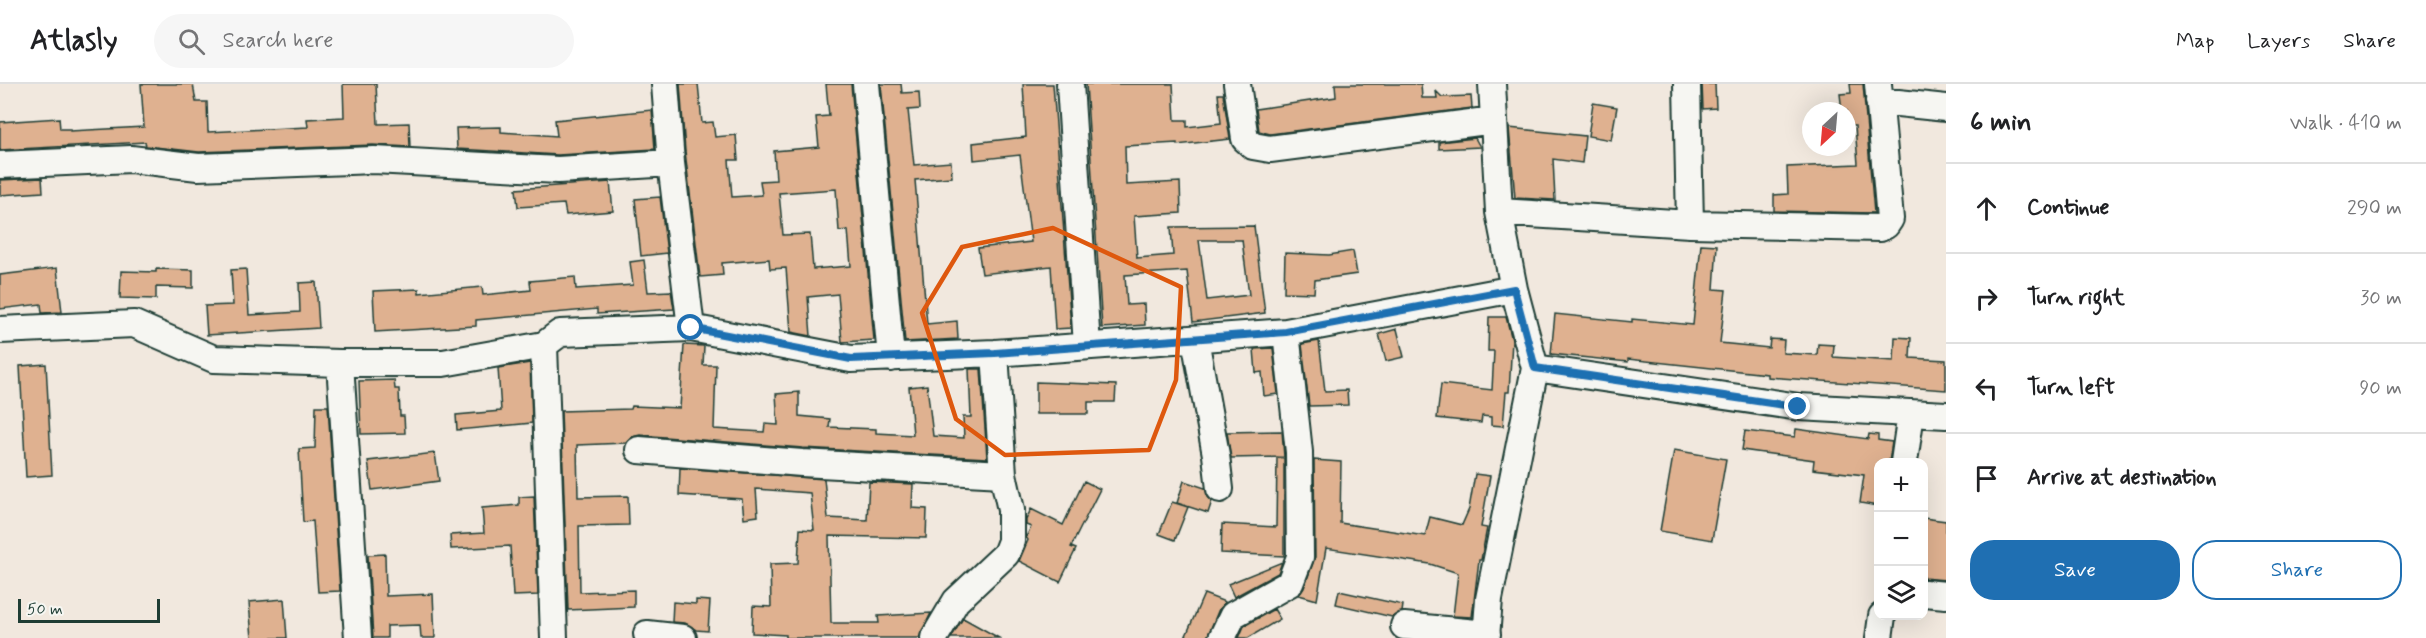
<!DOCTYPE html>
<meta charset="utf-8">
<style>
:root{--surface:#fff;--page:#f6f6f6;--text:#202124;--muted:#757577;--line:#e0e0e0;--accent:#1f6fb2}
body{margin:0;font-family:Mynerve,sans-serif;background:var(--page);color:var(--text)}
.controls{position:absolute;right:18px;bottom:18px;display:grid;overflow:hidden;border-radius:12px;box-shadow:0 6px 24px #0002}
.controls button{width:54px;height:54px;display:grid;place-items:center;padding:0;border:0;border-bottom:2px solid var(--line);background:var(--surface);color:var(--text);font:30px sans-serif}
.compass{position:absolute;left:1802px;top:18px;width:54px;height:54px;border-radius:50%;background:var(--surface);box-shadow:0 6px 24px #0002;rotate:206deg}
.scale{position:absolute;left:18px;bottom:15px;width:142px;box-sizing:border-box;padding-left:6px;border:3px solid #1f3d34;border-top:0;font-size:16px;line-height:21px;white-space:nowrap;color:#1f3d34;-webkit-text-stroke:4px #f6f6f2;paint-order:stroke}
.stop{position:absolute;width:18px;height:18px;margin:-14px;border:4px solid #1f6fb2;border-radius:50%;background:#fff}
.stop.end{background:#1f6fb2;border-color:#fff;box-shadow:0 2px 6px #0008}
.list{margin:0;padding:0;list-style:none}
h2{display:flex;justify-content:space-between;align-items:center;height:78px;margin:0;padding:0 24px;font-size:26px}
h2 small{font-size:20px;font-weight:400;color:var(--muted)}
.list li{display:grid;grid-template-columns:39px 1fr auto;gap:18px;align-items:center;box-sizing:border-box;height:90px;padding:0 24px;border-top:2px solid var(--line)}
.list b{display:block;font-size:22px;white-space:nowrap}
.list em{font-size:20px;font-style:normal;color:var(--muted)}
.actions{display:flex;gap:12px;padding:18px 24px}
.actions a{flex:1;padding:14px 0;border:2px solid var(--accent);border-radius:24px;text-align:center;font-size:21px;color:var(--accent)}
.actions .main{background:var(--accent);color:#fff}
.icon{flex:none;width:33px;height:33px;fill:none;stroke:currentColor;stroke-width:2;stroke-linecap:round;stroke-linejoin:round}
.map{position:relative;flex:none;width:1946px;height:554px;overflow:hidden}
header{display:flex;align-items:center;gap:36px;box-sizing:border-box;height:84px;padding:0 30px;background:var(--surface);border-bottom:2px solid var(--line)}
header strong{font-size:28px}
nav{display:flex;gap:33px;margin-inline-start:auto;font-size:21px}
.search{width:420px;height:54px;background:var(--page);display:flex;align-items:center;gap:15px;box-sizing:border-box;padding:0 21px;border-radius:33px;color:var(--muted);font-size:22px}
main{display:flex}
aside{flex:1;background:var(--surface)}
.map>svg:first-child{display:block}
</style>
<header>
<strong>Atlasly</strong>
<div class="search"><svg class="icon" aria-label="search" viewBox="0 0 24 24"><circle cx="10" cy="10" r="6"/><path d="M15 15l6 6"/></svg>Search here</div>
<nav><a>Map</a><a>Layers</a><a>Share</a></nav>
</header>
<main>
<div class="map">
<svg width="1946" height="554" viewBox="0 0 1946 554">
<rect width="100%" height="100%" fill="#f1e8de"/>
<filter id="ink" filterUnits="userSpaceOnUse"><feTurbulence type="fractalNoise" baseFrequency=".0167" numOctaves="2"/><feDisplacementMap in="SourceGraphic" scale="12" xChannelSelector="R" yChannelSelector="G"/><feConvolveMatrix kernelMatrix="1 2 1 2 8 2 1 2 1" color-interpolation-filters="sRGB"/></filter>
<g filter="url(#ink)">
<path fill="#dfb190" stroke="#1f3d34" stroke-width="1.5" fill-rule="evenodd" d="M 141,0 L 193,0 L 196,18 L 207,18 L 208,48 L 308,43 L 307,35 L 344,33 L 343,0 L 376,0 L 378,40 L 409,39 L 410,63 L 373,61 L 199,68 L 146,62 L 145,58 L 0,66 L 0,38 L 59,34 L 60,45 L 70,45 L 70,47 L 144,43 Z
M 680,0 L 698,0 L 702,39 L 713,38 L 715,53 L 736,51 L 738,76 L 729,76 L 732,113 L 762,111 L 760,97 L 776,96 L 774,67 L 819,63 L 816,33 L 829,32 L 826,0 L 851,0 L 874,256 L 842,258 L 838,210 L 808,213 L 811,252 L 791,248 L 786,184 L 770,185 L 769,175 L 722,179 L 723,191 L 700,193 L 685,67 ZM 836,105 L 839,147 L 848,146 L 851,182 L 813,185 L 810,150 L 783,151 L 779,109 Z
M 881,0 L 901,0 L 902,9 L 919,8 L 920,25 L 908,26 L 914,81 L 951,78 L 952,93 L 915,96 L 927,240 L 957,237 L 958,255 L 905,258 Z
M 1023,0 L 1053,0 L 1071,244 L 1055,245 L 1051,182 L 982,190 L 978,164 L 1031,158 L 1020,71 L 974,76 L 973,59 L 1026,53 Z
M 1086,0 L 1173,0 L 1175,36 L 1187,36 L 1187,43 L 1221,39 L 1218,10 L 1223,10 L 1230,55 L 1177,61 L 1177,59 L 1125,62 L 1126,101 L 1180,98 L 1181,129 L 1134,132 L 1137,174 L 1173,171 L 1171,143 L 1254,142 L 1265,229 L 1193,238 L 1187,187 L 1125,191 L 1127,221 L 1144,220 L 1145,241 L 1102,244 ZM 1199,156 L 1242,156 L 1249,211 L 1207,216 Z
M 1335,0 L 1421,0 L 1422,14 L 1437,14 L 1436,7 L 1442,13 L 1471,12 L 1472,24 L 1270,50 L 1259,47 L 1256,25 L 1336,13 Z
M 1702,0 L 1715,0 L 1716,24 L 1703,25 Z
M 1850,0 L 1863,0 L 1874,129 L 1774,127 L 1774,111 L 1788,110 L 1787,83 L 1858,80 L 1855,42 L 1847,42 L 1847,27 L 1842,27 L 1840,10 L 1851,9 Z
M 1593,19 L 1617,23 L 1611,56 L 1588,52 Z
M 652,26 L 655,65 L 558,71 L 457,65 L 456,44 L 501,43 L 501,48 L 557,52 L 555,36 Z
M 1509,44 L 1585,52 L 1582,79 L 1553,75 L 1555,116 L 1515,114 Z
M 1475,54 L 1480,63 L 1439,65 L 1439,58 Z
M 42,94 L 43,108 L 0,111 L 0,96 Z
M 610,98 L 613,127 L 566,131 L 564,120 L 518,123 L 516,105 Z
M 660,113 L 667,169 L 641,172 L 635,115 Z
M 1701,160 L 1717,161 L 1714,205 L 1726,206 L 1720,259 L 1769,264 L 1770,255 L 1784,256 L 1783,269 L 1817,271 L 1818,260 L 1834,261 L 1833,273 L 1894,277 L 1895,253 L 1911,254 L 1910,274 L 1946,276 L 1946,306 L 1767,293 L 1767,290 L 1628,275 L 1628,278 L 1551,270 L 1555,230 L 1632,238 L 1632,235 L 1693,241 Z
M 1353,167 L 1357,190 L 1315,196 L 1314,209 L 1284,208 L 1285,169 L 1329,171 Z
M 644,176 L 648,208 L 671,207 L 674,225 L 597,230 L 597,225 L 476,236 L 476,242 L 375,248 L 373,207 L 419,205 L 419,209 L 482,203 L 483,211 L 531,206 L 530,197 L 575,193 L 576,205 L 633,201 L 630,178 Z
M 57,184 L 62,228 L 42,229 L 41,220 L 0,225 L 0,191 Z
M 156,185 L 193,186 L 193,204 L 156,203 L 156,215 L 120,214 L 121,187 L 156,188 Z
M 246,185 L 249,231 L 300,228 L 299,199 L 316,198 L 319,244 L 207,251 L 205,222 L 233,221 L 231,186 Z
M 1489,233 L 1506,233 L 1512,256 L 1509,308 L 1506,308 L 1503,342 L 1491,341 L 1491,333 L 1482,332 L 1481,339 L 1437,334 L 1441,300 L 1492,306 L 1494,267 L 1488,267 Z
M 1397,245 L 1404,273 L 1386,277 L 1379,250 Z
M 1319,257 L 1325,307 L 1347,306 L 1348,321 L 1309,322 L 1302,260 Z
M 684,261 L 704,262 L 703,281 L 716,281 L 714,345 L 764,348 L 765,340 L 778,341 L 776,310 L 799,308 L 799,332 L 830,335 L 829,343 L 876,345 L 876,349 L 913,351 L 909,303 L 927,301 L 933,352 L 964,354 L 963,333 L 971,333 L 969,285 L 981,285 L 987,374 L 803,364 L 640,351 L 632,353 L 626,359 L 577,361 L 578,413 L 628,412 L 629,441 L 579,442 L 580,508 L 634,506 L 634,523 L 568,526 L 561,327 L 631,325 L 632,322 L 680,324 Z
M 1273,264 L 1278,310 L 1264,312 L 1262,288 L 1256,289 L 1254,265 Z
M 530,279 L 532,339 L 457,346 L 456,331 L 501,327 L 498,284 Z
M 46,280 L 52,391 L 26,393 L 20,282 Z
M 394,296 L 395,305 L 399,305 L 400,332 L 404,332 L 405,349 L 361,350 L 359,297 Z
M 1036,298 L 1116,301 L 1115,318 L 1088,318 L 1088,330 L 1036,330 Z
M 316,322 L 328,322 L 340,507 L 318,508 L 313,437 L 303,438 L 299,365 L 315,364 Z
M 1796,345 L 1868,355 L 1869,350 L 1878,351 L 1878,356 L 1892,358 L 1889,378 L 1878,378 L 1878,422 L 1860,419 L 1864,391 L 1813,385 L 1814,376 L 1742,366 L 1745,347 L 1795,353 Z
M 1282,347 L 1284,373 L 1231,374 L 1227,348 Z
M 1674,366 L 1726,375 L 1712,456 L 1660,447 Z
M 435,369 L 439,397 L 372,406 L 368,377 Z
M 1277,373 L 1284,374 L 1284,472 L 1221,469 L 1222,440 L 1276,443 Z
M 1314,376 L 1341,378 L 1340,439 L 1425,452 L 1430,433 L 1462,441 L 1469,425 L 1475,390 L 1490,392 L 1481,443 L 1487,444 L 1481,476 L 1479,476 L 1472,533 L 1453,532 L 1458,489 L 1430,480 L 1326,464 L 1317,516 L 1299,511 L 1304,504 L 1315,473 Z
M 680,384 L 824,395 L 828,434 L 867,436 L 869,398 L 913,400 L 912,424 L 927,425 L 926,454 L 829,452 L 831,539 L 879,539 L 878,532 L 931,529 L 919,554 L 786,554 L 786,551 L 752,549 L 753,522 L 771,523 L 770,480 L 798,479 L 800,445 L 814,446 L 810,409 L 756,405 L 758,432 L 744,434 L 742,415 L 679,411 Z
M 1084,397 L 1100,405 L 1071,463 L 1076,465 L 1060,498 L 1019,477 L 1028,456 L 1026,453 L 1031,443 L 1026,441 L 1026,436 L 1031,425 L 1063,441 Z
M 1184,397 L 1205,404 L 1208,413 L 1212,417 L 1208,429 L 1177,419 Z
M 534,412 L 538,511 L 513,512 L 510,462 L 451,465 L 450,451 L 484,449 L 482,424 L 519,421 L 519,413 Z
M 1172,418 L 1188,423 L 1175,456 L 1159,450 Z
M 1923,434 L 1946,437 L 1946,496 L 1923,494 Z
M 385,470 L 386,512 L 433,510 L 435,554 L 421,554 L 420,541 L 387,542 L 387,554 L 373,554 L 368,471 Z
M 1282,478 L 1278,489 L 1234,513 L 1228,500 Z
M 1339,507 L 1403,521 L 1402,528 L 1392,533 L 1336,520 Z
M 1204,510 L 1225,518 L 1219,525 L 1207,554 L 1185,554 Z
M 284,515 L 287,554 L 252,554 L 249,518 Z
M 696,516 L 710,517 L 708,547 L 696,546 L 685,539 L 672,538 L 673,518 L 696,520 Z
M 1274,525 L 1280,535 L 1248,554 L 1239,554 L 1244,542 Z
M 963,534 L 999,554 L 951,554 Z"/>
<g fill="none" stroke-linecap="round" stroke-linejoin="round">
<g stroke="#1f3d34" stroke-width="30">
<path id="minor" d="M 866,0 L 891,274
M 1070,0 L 1087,262
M 1237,0 L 1245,55 L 1253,62 L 1270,65 L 1494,36
M 1687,0 L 1690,140
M 1879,17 L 1946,24
M 671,79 L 691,244
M 0,81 L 131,75 L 198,83 L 374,76 L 558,86 L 671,79 L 665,0
M 1499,128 L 1690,140 L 1880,144 L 1886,141 L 1890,135 L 1878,0
M 1514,205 L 1535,284 L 1799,323 L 1946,331
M 0,246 L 134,240 L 214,275 L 340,279 L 443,279 L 544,261 L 560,249 L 691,244 L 851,275 L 995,269 L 1286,248
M 1195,255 L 1216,371 L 1220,405
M 544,261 L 554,554
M 340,279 L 358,554
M 639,366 L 802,379 L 1003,390 L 995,269
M 1904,378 L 1911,329
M 1924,509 L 1946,511
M 1404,542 L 1487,550
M 647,550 L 683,554
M 934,554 L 956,517 L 1006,470 L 1011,457 L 1011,426 L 1003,390
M 1222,554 L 1233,531 L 1290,499 L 1300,473 L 1299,368 L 1286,248 L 1514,205 L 1499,128 L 1492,0
M 1486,554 L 1489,515 L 1535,284
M 1879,554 L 1882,532"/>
</g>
<use href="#minor" stroke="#f6f6f2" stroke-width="26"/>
</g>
</g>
<g fill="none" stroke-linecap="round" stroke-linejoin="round" filter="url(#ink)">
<path stroke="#1f6fb2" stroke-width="8" d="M 691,244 L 851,275 L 995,269 L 1286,248 L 1514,205 L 1535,284 L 1798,323"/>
</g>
<path fill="none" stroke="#de580e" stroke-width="4.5" stroke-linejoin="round" d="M 1053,144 L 1181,203 L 1176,296 L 1149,366 L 1005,371 L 956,335 L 922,229 L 962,163 Z"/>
</svg>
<div class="controls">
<button>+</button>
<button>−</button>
<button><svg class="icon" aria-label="layers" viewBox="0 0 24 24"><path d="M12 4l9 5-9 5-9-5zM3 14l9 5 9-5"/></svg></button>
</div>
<svg class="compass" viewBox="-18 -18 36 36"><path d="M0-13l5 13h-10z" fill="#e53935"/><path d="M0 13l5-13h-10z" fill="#757577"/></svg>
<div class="scale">50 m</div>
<div class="stop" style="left:691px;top:244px"></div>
<div class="stop end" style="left:1798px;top:323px"></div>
</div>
<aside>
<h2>6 min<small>Walk · 410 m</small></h2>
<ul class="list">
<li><svg class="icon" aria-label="ahead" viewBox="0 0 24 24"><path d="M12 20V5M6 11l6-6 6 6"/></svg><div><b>Continue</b></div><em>290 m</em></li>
<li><svg class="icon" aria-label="right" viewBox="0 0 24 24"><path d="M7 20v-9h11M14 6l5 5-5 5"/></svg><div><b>Turn right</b></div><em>30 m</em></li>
<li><svg class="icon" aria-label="left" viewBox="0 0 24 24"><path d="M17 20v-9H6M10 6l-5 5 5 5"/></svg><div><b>Turn left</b></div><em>90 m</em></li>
<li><svg class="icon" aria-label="arrive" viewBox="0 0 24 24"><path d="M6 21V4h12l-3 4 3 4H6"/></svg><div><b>Arrive at destination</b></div></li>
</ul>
<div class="actions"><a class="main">Save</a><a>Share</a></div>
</aside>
</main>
